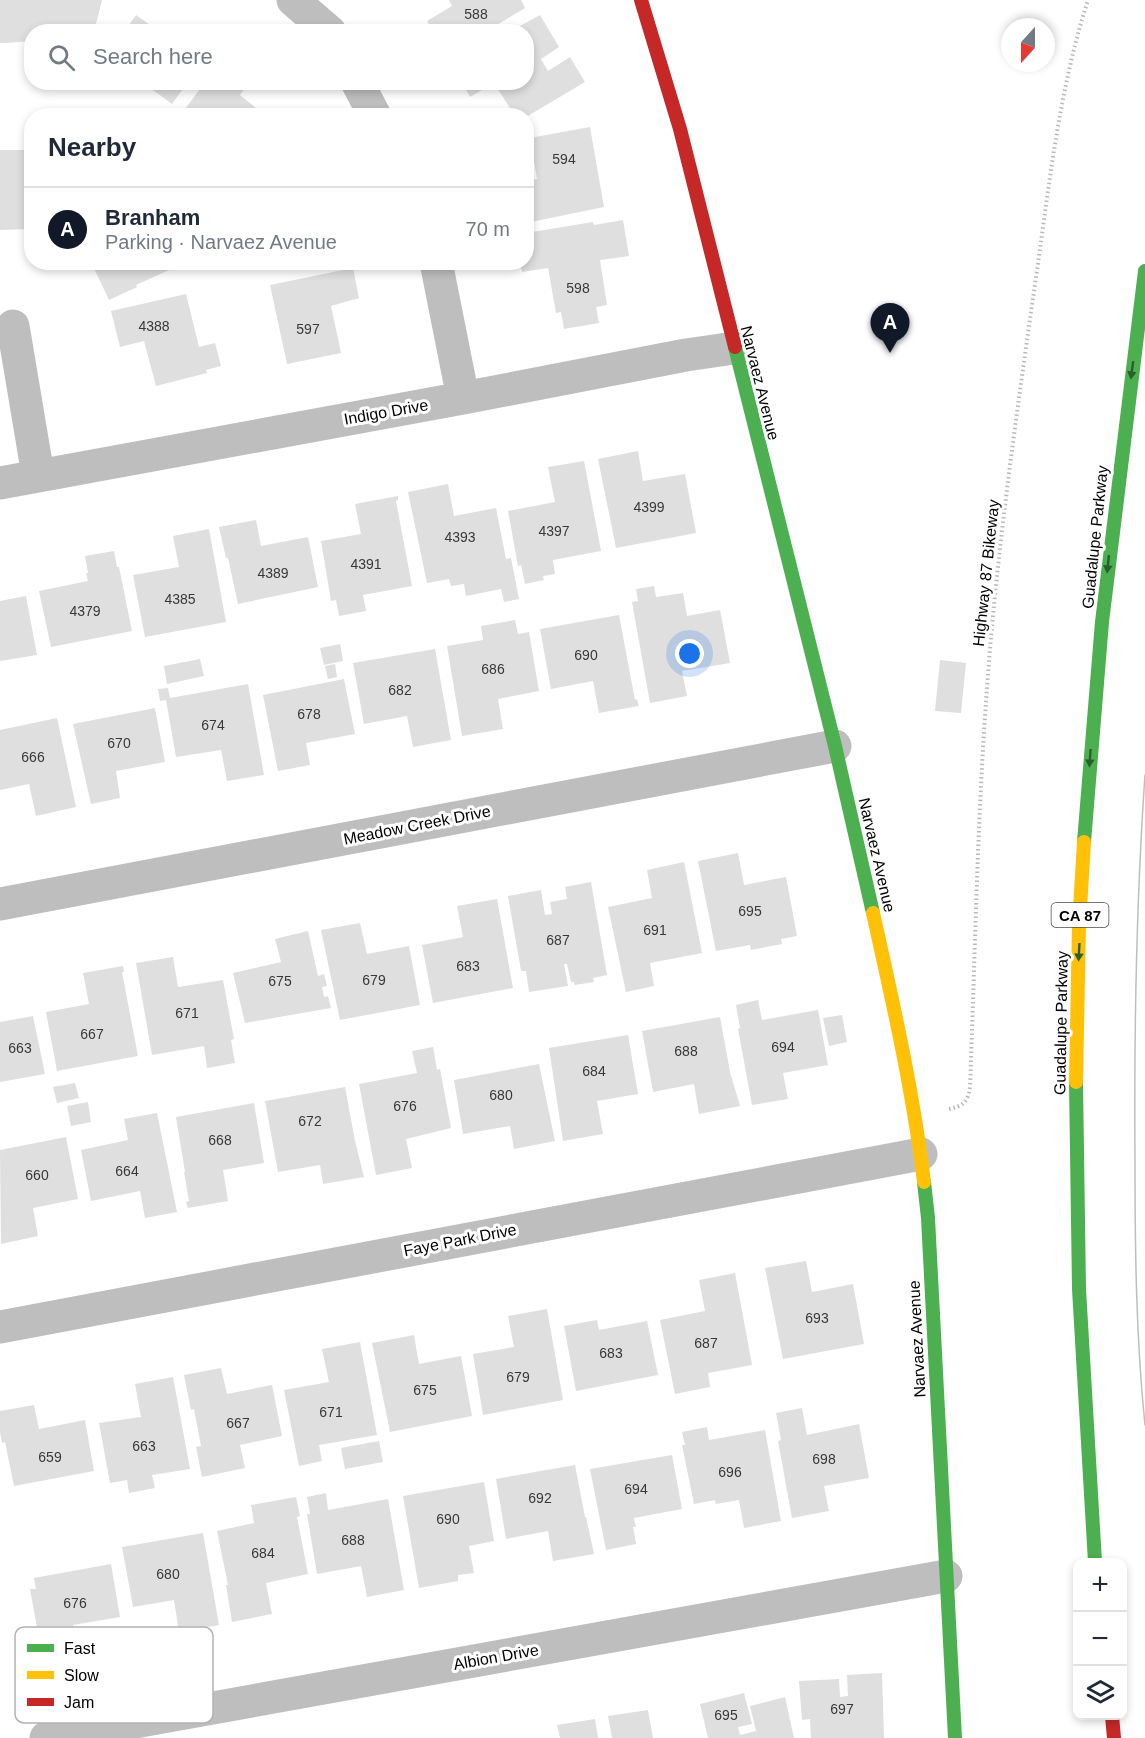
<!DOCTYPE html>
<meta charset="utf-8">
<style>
:root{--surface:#fff;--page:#f6f6f7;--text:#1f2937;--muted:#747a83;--line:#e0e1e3;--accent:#111827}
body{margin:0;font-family:Arial,sans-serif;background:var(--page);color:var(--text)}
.controls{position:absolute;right:18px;bottom:18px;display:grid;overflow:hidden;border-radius:12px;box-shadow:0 3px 9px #0003}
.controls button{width:54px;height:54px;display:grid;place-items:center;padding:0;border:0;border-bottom:2px solid var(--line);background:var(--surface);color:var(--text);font:30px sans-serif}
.compass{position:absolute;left:1001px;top:18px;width:54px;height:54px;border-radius:50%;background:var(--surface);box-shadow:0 3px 9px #0003;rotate:201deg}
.you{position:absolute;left:690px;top:654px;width:21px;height:21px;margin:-15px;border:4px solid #fff;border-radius:50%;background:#1a73e8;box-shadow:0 0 0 9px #1a73e833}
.badge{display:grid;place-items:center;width:39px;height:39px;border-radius:50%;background:var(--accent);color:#fff;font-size:20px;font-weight:700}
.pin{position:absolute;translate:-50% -50px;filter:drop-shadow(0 2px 3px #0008)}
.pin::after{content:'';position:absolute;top:32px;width:21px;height:18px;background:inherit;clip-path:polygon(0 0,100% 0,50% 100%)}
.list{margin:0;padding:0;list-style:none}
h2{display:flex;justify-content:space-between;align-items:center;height:78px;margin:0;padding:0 24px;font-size:26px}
h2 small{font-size:20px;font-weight:400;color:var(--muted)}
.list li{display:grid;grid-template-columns:39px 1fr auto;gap:18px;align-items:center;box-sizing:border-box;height:84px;padding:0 24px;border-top:2px solid var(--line)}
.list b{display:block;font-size:22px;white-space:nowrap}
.list p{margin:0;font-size:20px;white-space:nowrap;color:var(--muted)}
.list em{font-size:20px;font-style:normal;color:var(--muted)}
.icon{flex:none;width:33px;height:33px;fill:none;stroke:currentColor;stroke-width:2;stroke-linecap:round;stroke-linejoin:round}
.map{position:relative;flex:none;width:1145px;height:1738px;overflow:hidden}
.search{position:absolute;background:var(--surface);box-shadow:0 3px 9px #0003;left:24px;top:24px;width:510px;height:66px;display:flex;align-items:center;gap:15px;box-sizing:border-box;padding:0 21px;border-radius:24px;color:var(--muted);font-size:22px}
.panel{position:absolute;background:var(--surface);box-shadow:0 3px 9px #0003;left:24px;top:108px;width:510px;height:162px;border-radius:24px}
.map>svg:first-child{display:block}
</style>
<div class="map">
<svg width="1145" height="1738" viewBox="0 0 1145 1738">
<rect width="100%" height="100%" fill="#fff"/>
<path fill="#dfdfdf" d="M 0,0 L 102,0 L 94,32 L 32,32 L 32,41 L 6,43 L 0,43 Z
M 449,0 L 521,0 L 525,8 L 485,32 L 434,32 L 427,21 L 452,6 Z
M 136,15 L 160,32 L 124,32 Z
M 540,15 L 559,47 L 541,59 L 548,71 L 570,57 L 585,82 L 526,117 L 515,116 L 494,83 L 470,97 L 462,82 L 526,82 L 526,32 L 509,32 Z
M 191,24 L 202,32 L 186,32 Z
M 142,82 L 188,82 L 172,104 Z
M 205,82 L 249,82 L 240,95 L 266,116 L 180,116 Z
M 590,127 L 604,207 L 526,223 L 526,181 L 537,179 L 530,138 Z
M 0,150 L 32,150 L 32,229 L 0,230 Z
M 623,220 L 629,256 L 600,260 L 607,305 L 596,307 L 599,323 L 564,329 L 561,312 L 556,313 L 548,268 L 522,272 L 520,262 L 526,262 L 526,233 L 593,222 L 594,225 Z
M 100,262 L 179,262 L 180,265 L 136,285 L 137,287 L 109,300 L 93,266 Z
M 284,262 L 310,262 L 310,263 L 286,269 Z
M 353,268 L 359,298 L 331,306 L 341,353 L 287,364 L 270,285 Z
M 186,294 L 199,347 L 215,343 L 221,366 L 206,370 L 207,373 L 156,386 L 144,341 L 120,347 L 111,311 Z
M 638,451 L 643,481 L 685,474 L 696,533 L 616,548 L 598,459 Z
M 584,461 L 601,551 L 553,560 L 555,574 L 543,576 L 544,580 L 525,584 L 521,565 L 518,566 L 508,511 L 555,502 L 548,467 Z
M 448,484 L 454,516 L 496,508 L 506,559 L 511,558 L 519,599 L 504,602 L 501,589 L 466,596 L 464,584 L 451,586 L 449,579 L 427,583 L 408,492 Z
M 398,496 L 398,500 L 396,501 L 412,586 L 363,595 L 366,611 L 339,616 L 336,600 L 331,601 L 321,541 L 361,534 L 355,504 Z
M 256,520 L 261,546 L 308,537 L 318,587 L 238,604 L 228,558 L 226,558 L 219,527 Z
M 209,529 L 226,622 L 145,637 L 133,575 L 179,567 L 173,536 Z
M 114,551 L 117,567 L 119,567 L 132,631 L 51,647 L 39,591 L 88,581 L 86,573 L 88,573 L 85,556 Z
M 654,586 L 656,597 L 683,593 L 687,616 L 720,610 L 730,663 L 682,671 L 687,696 L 650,703 L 632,602 L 638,601 L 636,589 Z
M 26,596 L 37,655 L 0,661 L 0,601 Z
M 619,615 L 635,700 L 637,699 L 639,706 L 599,713 L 593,681 L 551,689 L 540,629 Z
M 515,620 L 518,634 L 529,632 L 539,691 L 498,699 L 503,729 L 462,736 L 447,646 L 483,640 L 481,626 Z
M 340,644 L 343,661 L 324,665 L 320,648 Z
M 435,649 L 451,740 L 413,747 L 407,716 L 364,724 L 353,663 Z
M 200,659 L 204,676 L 167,684 L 164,666 Z
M 940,660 L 966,663 L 961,713 L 935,711 Z
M 335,664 L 337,677 L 328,679 L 325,666 Z
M 344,679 L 355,734 L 306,743 L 310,765 L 278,771 L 263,695 Z
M 248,684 L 264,775 L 227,781 L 221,750 L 176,757 L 166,700 L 160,701 L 158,689 L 168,688 L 170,698 Z
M 155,708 L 165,762 L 116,771 L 120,798 L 91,804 L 73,724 Z
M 57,718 L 76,807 L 36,816 L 29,784 L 0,790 L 0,730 Z
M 738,853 L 744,885 L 786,877 L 797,936 L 781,939 L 782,944 L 751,950 L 750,945 L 716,951 L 698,861 Z
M 684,862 L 702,953 L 650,963 L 654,986 L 626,992 L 608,907 L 652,898 L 647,870 Z
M 591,882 L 607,975 L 593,978 L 594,982 L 575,985 L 574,982 L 571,982 L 567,964 L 564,964 L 568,986 L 529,992 L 526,971 L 521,971 L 508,896 L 541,890 L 545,915 L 552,914 L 550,902 L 567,899 L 565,887 Z
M 497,899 L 513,988 L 433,1003 L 422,945 L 463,937 L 457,906 Z
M 360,923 L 367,954 L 409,946 L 420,1005 L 340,1020 L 321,930 Z
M 308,931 L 318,976 L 324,974 L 327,986 L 322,987 L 324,997 L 328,996 L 331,1008 L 245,1023 L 233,973 L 281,962 L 275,939 Z
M 173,957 L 178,987 L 223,980 L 234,1039 L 231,1040 L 235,1063 L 207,1068 L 204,1046 L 152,1055 L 136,963 Z
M 123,966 L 124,972 L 122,972 L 138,1056 L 57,1071 L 46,1012 L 89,1004 L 83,973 Z
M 758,1000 L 762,1020 L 818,1010 L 828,1065 L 783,1073 L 788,1099 L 752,1105 L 738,1029 L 740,1028 L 736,1005 Z
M 842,1015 L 847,1042 L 829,1046 L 823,1018 Z
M 33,1016 L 45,1074 L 0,1082 L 0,1022 Z
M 720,1017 L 730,1072 L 740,1106 L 699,1114 L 694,1084 L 653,1092 L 642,1031 Z
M 628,1035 L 638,1094 L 597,1101 L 603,1134 L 563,1141 L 549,1048 Z
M 433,1047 L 437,1070 L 440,1069 L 451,1128 L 406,1139 L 412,1168 L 376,1175 L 359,1084 L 417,1073 L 412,1051 Z
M 539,1064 L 555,1141 L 514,1149 L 510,1126 L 463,1134 L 454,1080 Z
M 75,1083 L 79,1098 L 57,1103 L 53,1087 Z
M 345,1087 L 355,1141 L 364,1177 L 323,1184 L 320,1165 L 278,1172 L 265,1101 Z
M 88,1102 L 91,1122 L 71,1126 L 67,1106 Z
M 254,1103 L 264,1163 L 223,1170 L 228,1201 L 188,1208 L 186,1202 L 189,1201 L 184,1172 L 185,1172 L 176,1117 Z
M 157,1113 L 177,1212 L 145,1218 L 140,1191 L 91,1201 L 81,1150 L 128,1140 L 124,1119 Z
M 66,1137 L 78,1199 L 33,1208 L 38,1236 L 1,1244 L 0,1150 Z
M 806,1261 L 812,1292 L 853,1284 L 864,1344 L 783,1359 L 765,1268 Z
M 735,1273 L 752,1365 L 708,1373 L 710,1387 L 675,1394 L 660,1320 L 705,1311 L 699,1280 Z
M 547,1309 L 563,1400 L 483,1415 L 473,1354 L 514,1347 L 508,1316 Z
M 597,1320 L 599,1330 L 647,1321 L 658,1375 L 576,1391 L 564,1326 Z
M 414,1335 L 419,1364 L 461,1356 L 472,1416 L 390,1432 L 372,1343 Z
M 360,1342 L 377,1435 L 319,1445 L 322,1461 L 299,1466 L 284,1390 L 329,1382 L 322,1349 Z
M 221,1368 L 227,1394 L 272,1385 L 282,1436 L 240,1445 L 245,1468 L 202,1477 L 196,1447 L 201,1446 L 194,1409 L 191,1410 L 184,1375 Z
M 173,1377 L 190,1469 L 152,1475 L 155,1488 L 129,1493 L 127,1480 L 110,1483 L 99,1423 L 141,1417 L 135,1384 Z
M 34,1405 L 39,1429 L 85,1420 L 94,1471 L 14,1486 L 5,1442 L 2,1443 L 0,1432 L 0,1411 Z
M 802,1408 L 807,1435 L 859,1424 L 869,1478 L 824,1486 L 829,1511 L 792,1518 L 778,1441 L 781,1440 L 776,1413 Z
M 707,1427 L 709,1440 L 765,1430 L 781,1521 L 744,1528 L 739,1500 L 716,1504 L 715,1500 L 694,1504 L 682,1445 L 685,1445 L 682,1432 Z
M 379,1441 L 383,1462 L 345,1469 L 341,1448 Z
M 672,1455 L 682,1509 L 634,1518 L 636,1527 L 633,1527 L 636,1544 L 606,1550 L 590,1469 Z
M 575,1465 L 585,1517 L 586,1517 L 594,1554 L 553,1561 L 548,1531 L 506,1539 L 496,1479 Z
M 484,1482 L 494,1541 L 469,1546 L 474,1573 L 458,1575 L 458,1581 L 419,1588 L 403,1496 Z
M 326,1493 L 328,1510 L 388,1499 L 404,1590 L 367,1597 L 361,1566 L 317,1574 L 307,1514 L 310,1514 L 307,1497 Z
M 296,1497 L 300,1516 L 297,1517 L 308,1574 L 266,1583 L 272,1614 L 232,1622 L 226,1585 L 228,1585 L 217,1531 L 254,1523 L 251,1505 Z
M 203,1533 L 219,1625 L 179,1632 L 174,1600 L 133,1607 L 122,1547 Z
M 111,1564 L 120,1617 L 73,1625 L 77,1643 L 41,1650 L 30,1589 L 36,1589 L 34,1578 Z
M 882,1673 L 884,1738 L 811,1738 L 810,1719 L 802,1720 L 799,1681 L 839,1679 L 840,1697 L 848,1696 L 847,1675 Z
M 744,1693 L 752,1724 L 738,1727 L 740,1735 L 756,1731 L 750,1706 L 785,1697 L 794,1738 L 708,1738 L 700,1704 Z
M 648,1710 L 653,1738 L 612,1738 L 608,1716 Z
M 595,1719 L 598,1738 L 560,1738 L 557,1725 Z"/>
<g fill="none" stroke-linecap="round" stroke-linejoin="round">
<path stroke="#b9b9b9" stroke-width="4" stroke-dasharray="1.5 3" stroke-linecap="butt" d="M 949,1109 C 963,1106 968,1102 970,1087 C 975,959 977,830 986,702 C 995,567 1014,432 1033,298 C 1048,198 1057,96 1088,0"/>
<path stroke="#bebebe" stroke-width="33" d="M 293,0 L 330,32
M 357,82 L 375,116
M 436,262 L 463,398
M 13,326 L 38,475
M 0,483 L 463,398 L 686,355 L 734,348
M 0,904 L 835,746
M 0,1327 L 921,1154
M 46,1738 L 946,1576"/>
<path stroke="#4caf50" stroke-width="14" d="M 735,347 L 835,746 L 873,913
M 1084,842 L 1102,622 L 1145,271
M 1076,1082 L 1079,1289 L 1095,1562
M 924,1182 L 928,1218 L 955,1738"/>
<path stroke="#ffc107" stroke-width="14" d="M 873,913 C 893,1003 913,1091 924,1182
M 1076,1082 L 1079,925 L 1084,842"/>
<path stroke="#c62828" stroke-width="14" d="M 641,0 L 680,129 L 735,347
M 1112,1716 L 1114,1738"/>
<path stroke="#bebebe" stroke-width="1.5" d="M 1145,775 C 1136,904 1134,1033 1135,1162 C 1135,1249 1136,1338 1145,1425"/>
</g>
<defs><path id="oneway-solid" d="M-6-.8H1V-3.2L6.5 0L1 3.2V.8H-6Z" transform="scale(1.5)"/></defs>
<g fill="#2a602c">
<use href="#oneway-solid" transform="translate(1132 370) rotate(98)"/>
<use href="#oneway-solid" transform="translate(1108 564) rotate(96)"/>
<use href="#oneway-solid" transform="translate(1090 758) rotate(94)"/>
<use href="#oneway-solid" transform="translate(1079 952) rotate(93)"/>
</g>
<g text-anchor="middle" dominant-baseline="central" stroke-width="6" stroke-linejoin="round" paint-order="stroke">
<g font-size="14" fill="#383838">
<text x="476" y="14">588</text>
<text x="564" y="159">594</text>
<text x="578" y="288">598</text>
<text x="154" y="326">4388</text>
<text x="308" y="329">597</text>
<text x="649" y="507">4399</text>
<text x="554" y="531">4397</text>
<text x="460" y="537">4393</text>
<text x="366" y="564">4391</text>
<text x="273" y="573">4389</text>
<text x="180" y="599">4385</text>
<text x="85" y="611">4379</text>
<text x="586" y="655">690</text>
<text x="493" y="669">686</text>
<text x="400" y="690">682</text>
<text x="309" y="714">678</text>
<text x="213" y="725">674</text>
<text x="119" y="743">670</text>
<text x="33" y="757">666</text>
<text x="750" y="911">695</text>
<text x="655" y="930">691</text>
<text x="558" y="940">687</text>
<text x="468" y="966">683</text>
<text x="374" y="980">679</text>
<text x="280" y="981">675</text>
<text x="187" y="1013">671</text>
<text x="92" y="1034">667</text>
<text x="783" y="1047">694</text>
<text x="20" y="1048">663</text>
<text x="686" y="1051">688</text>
<text x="594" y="1071">684</text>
<text x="501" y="1095">680</text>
<text x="405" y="1106">676</text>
<text x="310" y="1121">672</text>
<text x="220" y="1140">668</text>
<text x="127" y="1171">664</text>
<text x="37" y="1175">660</text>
<text x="817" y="1318">693</text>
<text x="706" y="1343">687</text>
<text x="611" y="1353">683</text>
<text x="518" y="1377">679</text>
<text x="425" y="1390">675</text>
<text x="331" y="1412">671</text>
<text x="238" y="1423">667</text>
<text x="144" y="1446">663</text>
<text x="50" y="1457">659</text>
<text x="824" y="1459">698</text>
<text x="730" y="1472">696</text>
<text x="636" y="1489">694</text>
<text x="540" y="1498">692</text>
<text x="448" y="1519">690</text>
<text x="353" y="1540">688</text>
<text x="263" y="1553">684</text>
<text x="168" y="1574">680</text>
<text x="75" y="1603">676</text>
<text x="842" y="1709">697</text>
<text x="726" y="1715">695</text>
</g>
<rect fill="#fff" stroke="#4c4c4c" stroke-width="1.5" x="1051.5" y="903" width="57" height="24" rx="4.5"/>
<g font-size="15" font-weight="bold" fill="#000">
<text x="1080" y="915">CA 87</text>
</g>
<g font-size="16" fill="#000" stroke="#fff">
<text transform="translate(760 383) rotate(76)">Narvaez Avenue</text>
<text transform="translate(386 412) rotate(-10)">Indigo Drive</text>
<text transform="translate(1095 537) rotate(-84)">Guadalupe Parkway</text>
<text transform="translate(986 573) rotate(-84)">Highway 87 Bikeway</text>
<text transform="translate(417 825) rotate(-11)">Meadow Creek Drive</text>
<text transform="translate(877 855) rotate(77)">Narvaez Avenue</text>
<text transform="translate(1061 1023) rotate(-89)">Guadalupe Parkway</text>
<text transform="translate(460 1240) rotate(-11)">Faye Park Drive</text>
<text transform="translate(917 1339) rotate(-93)">Narvaez Avenue</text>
<text transform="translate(496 1657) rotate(-10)">Albion Drive</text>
</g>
</g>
<rect x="15" y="1627" width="198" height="96" rx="9" fill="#fff" stroke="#b2b2b2" stroke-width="1.5"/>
<rect x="27" y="1644" width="27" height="8" fill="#4caf50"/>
<rect x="27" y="1671" width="27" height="8" fill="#ffc107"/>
<rect x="27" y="1698" width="27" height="8" fill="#c62828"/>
<g font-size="16" fill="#000">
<text x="64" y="1654">Fast</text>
<text x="64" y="1681">Slow</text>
<text x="64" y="1708">Jam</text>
</g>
</svg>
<div class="controls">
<button>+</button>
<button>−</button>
<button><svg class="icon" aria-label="layers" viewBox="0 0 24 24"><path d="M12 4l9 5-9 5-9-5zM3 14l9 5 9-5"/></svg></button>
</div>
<svg class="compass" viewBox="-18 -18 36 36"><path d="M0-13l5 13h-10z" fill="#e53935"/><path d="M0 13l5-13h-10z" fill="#747a83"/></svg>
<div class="you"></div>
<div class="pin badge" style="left:890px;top:353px">A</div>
<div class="search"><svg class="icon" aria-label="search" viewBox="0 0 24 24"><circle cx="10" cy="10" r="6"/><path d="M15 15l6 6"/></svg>Search here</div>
<section class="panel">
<h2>Nearby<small></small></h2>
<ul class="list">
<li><span class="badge">A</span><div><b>Branham</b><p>Parking · Narvaez Avenue</p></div><em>70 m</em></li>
</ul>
</section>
</div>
